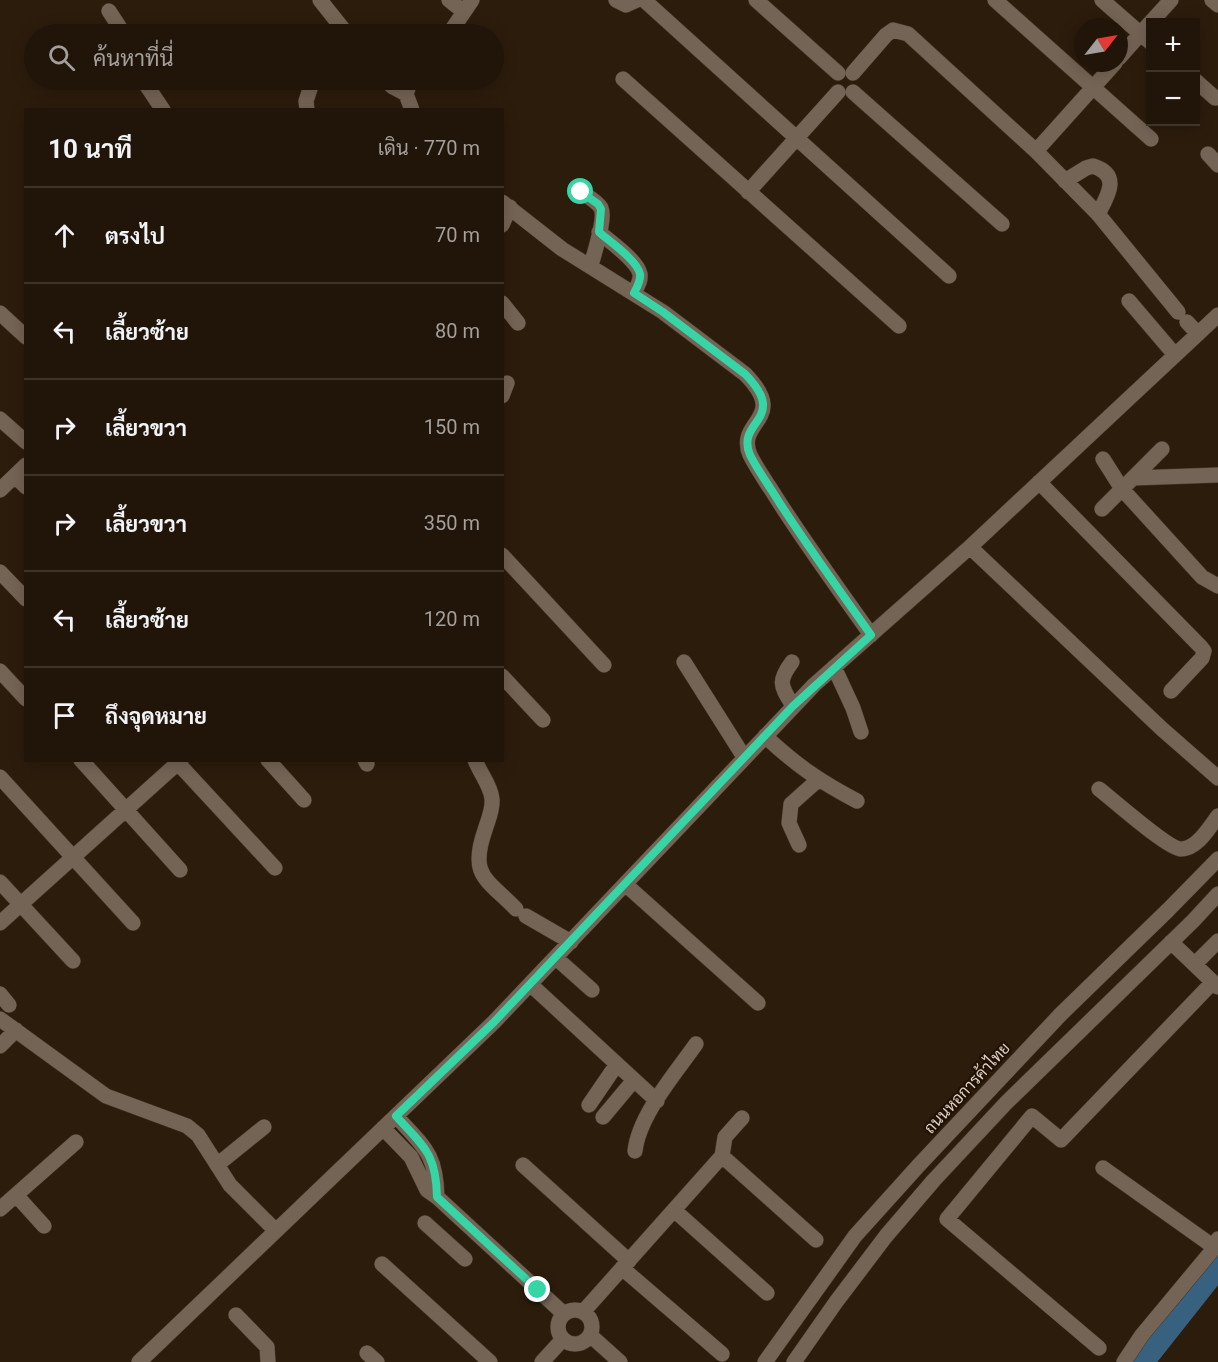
<!DOCTYPE html>
<html lang="th">
<meta charset="utf-8">
<style>
:root{--surface:#211509;--page:#2d2217;--text:#f1f3f6;--muted:#a29f9c;--line:#3e342a}
body{margin:0;font-family:Roboto,Sarabun,sans-serif;background:var(--page);color:var(--text)}
.controls{position:absolute;right:18px;top:18px;display:grid;overflow:hidden;border-radius:0px;box-shadow:0 3px 15px #0003}
.controls button{width:54px;height:54px;display:grid;place-items:center;padding:0;border:0;border-bottom:2px solid var(--line);background:var(--surface);color:var(--text);font:30px sans-serif}
.compass{position:absolute;left:1074px;top:18px;width:54px;height:54px;border-radius:50%;background:var(--surface);box-shadow:0 3px 15px #0003;rotate:59deg}
.stop{position:absolute;width:18px;height:18px;margin:-14px;border:4px solid #37d4a6;border-radius:50%;background:#fff}
.stop.end{background:#37d4a6;border-color:#fff;box-shadow:0 2px 6px #0008}
.list{margin:0;padding:0;list-style:none}
h2{display:flex;justify-content:space-between;align-items:center;height:78px;margin:0;padding:0 24px;font-size:26px}
h2 small{font-size:20px;font-weight:400;color:var(--muted)}
.list li{display:grid;grid-template-columns:39px 1fr auto;gap:18px;align-items:center;box-sizing:border-box;height:96px;padding:0 24px;border-top:2px solid var(--line)}
.list b{display:block;font-size:22px;white-space:nowrap}
.list em{font-size:20px;font-style:normal;color:var(--muted)}
.icon{flex:none;width:33px;height:33px;fill:none;stroke:currentColor;stroke-width:2;stroke-linecap:round;stroke-linejoin:round}
.map{position:relative;flex:none;width:1218px;height:1362px;overflow:hidden}
.search{position:absolute;background:var(--surface);box-shadow:0 3px 15px #0003;left:24px;top:24px;width:480px;height:66px;display:flex;align-items:center;gap:15px;box-sizing:border-box;padding:0 21px;border-radius:33px;color:var(--muted);font-size:22px}
.panel{position:absolute;background:var(--surface);box-shadow:0 3px 15px #0003;left:24px;top:108px;width:480px;height:654px;border-radius:0px}
.map>svg:first-child{display:block}
</style>
<div class="map">
<svg width="1218" height="1362" viewBox="0 0 1218 1362">
<rect width="100%" height="100%" fill="#2c1c0c"/>
<g fill="none" stroke-linecap="round" stroke-linejoin="round">
<path stroke="#37617e" stroke-width="24" d="M 1142,1362 L 1218,1266"/>
<g stroke="#453626" stroke-width="16">
<path id="minor" d="M 320,0 L 347,34
M 449,0 L 464,12
M 616,0 L 626,5 L 637,0
M 644,0 L 949,276
M 756,0 L 838,73
M 995,0 L 1151,139
M 1102,0 L 1150,42
M 1212,0 L 1218,5
M 109,11 L 124,34
M 1151,22 L 1171,0
M 449,34 L 472,0
M 1119,58 L 1150,23
M 853,73 L 886,35 L 893,30 L 908,34 L 1036,151 L 1098,214 L 1178,312
M 623,79 L 899,326
M 146,80 L 147,86 L 163,110
M 385,80 L 393,87 L 406,94 L 412,110
M 1196,81 L 1215,98
M 853,92 L 1002,224
M 406,94 L 411,80
M 307,110 L 306,101 L 311,86
M 1036,151 L 1115,63
M 1208,154 L 1218,165
M 1065,181 L 1086,168 L 1093,166 C 1122,175 1107,197 1098,214
M 581,192 C 587,196 597,201 601,208 C 606,219 594,253 591,266
M 748,192 L 838,92
M 502,202 L 562,249 L 663,312 L 745,374 C 790,420 735,420 750,455 C 758,471 770,487 779,502 C 808,547 840,591 871,635
M 502,225 L 510,207
M 599,232 C 610,242 637,260 640,274 C 641,281 637,287 634,293
M 1129,301 L 1175,355
M 502,303 L 518,323
M 0,313 L 26,337
M 1187,322 L 1198,334
M 502,396 L 507,383
M 0,419 L 26,442
M 1103,459 L 1122,489 L 1202,577 L 1218,586
M 15,476 L 26,487
M 1133,478 L 1218,475
M 1039,482 L 1201,647 L 1204,651 L 1202,658 L 1171,691
M 0,490 L 26,465
M 1102,509 L 1162,449
M 970,547 L 1162,729 L 1218,778
M 502,555 L 604,665
M 0,572 L 26,599
M 684,662 L 744,757
M 792,662 C 777,682 781,686 793,706
M 834,667 L 853,708 L 861,732
M 0,671 L 26,699
M 502,676 L 543,720
M 765,736 C 796,765 819,781 857,801
M 81,760 L 180,870
M 175,760 L 275,868
M 268,760 L 304,800
M 365,760 L 367,764
M 475,760 C 480,773 491,786 492,799 C 493,810 488,820 485,830 C 469,876 486,878 516,909
M 0,777 L 133,923
M 1099,789 C 1112,799 1168,849 1181,849 C 1197,849 1209,828 1218,816
M 799,845 L 789,823 L 791,804 L 818,780
M 0,882 L 73,961
M 625,884 L 758,1003
M 526,916 L 571,942
M 0,923 L 181,760
M 1171,942 L 1218,987
M 556,958 L 592,990
M 1195,964 L 1218,941
M 530,984 L 657,1101
M 0,994 L 9,1005
M 0,1019 L 106,1096 L 187,1126 L 198,1135 L 230,1185 L 276,1231
M 0,1046 L 16,1030
M 589,1105 L 617,1064
M 603,1117 L 634,1080
M 383,1128 L 411,1157 L 427,1190 L 437,1197 C 436,1153 424,1147 396,1116
M 635,1151 C 639,1115 675,1074 696,1044
M 722,1156 L 816,1240
M 217,1165 L 264,1127
M 523,1165 L 629,1261
M 1103,1168 L 1214,1247
M 16,1195 L 44,1226
M 437,1197 L 564,1314
M 0,1209 L 76,1142
M 674,1210 L 767,1293
M 425,1223 L 465,1259
M 382,1264 L 490,1362
M 622,1268 L 722,1354
M558 1327a17 17 0 1 1 34 0a17 17 0 1 1-34 0Z
M 583,1312 L 722,1156 L 725,1137 L 742,1118
M 236,1315 L 267,1347 L 268,1362
M 590,1335 L 620,1362
M 1099,1348 L 947,1219 L 1032,1116 L 1061,1140 L 1213,982
M 367,1353 L 377,1362
M 139,1362 L 494,1022 L 814,685 L 970,547 L 1218,315
M 542,1362 L 563,1339
M 765,1362 L 855,1236 L 919,1165 L 1060,1015 L 1168,910 L 1218,859
M 794,1362 L 836,1302 L 886,1236 L 934,1180 L 1006,1103 L 1193,921 L 1218,894
M 1124,1362 L 1142,1335 L 1211,1252 L 1218,1239"/>
</g>
<use href="#minor" stroke="#746456" stroke-width="15"/>
</g>
<g fill="none" stroke-linecap="round" stroke-linejoin="round">
<path stroke="#37d4a6" stroke-width="8" d="M 538,1290 L 437,1197 C 436,1153 424,1147 396,1116 L 494,1022 L 793,706 L 871,635 C 840,591 808,547 779,502 C 770,487 758,471 750,455 C 735,420 790,420 745,374 L 663,312 L 634,293 C 637,287 641,281 640,274 C 637,260 610,242 599,232 L 601,209 L 598,204 L 581,192"/>
</g>
<g text-anchor="middle" dominant-baseline="central" stroke-width="4.5" stroke-linejoin="round" paint-order="stroke">
<g font-size="16" fill="#ded3c9" stroke="#221204">
<text transform="translate(967 1088) rotate(-47)">ถนนหอการค้าไทย</text>
</g>
</g>
</svg>
<div class="controls">
<button>+</button>
<button>−</button>
</div>
<svg class="compass" viewBox="-18 -18 36 36"><path d="M0-13l5 13h-10z" fill="#e53935"/><path d="M0 13l5-13h-10z" fill="#a29f9c"/></svg>
<div class="stop" style="left:581px;top:192px"></div>
<div class="stop end" style="left:538px;top:1290px"></div>
<div class="search"><svg class="icon" aria-label="search" viewBox="0 0 24 24"><circle cx="10" cy="10" r="6"/><path d="M15 15l6 6"/></svg>ค้นหาที่นี่</div>
<section class="panel">
<h2>10 นาที<small>เดิน · 770 m</small></h2>
<ul class="list">
<li><svg class="icon" aria-label="ahead" viewBox="0 0 24 24"><path d="M12 20V5M6 11l6-6 6 6"/></svg><div><b>ตรงไป</b></div><em>70 m</em></li>
<li><svg class="icon" aria-label="left" viewBox="0 0 24 24"><path d="M17 20v-9H6M10 6l-5 5 5 5"/></svg><div><b>เลี้ยวซ้าย</b></div><em>80 m</em></li>
<li><svg class="icon" aria-label="right" viewBox="0 0 24 24"><path d="M7 20v-9h11M14 6l5 5-5 5"/></svg><div><b>เลี้ยวขวา</b></div><em>150 m</em></li>
<li><svg class="icon" aria-label="right" viewBox="0 0 24 24"><path d="M7 20v-9h11M14 6l5 5-5 5"/></svg><div><b>เลี้ยวขวา</b></div><em>350 m</em></li>
<li><svg class="icon" aria-label="left" viewBox="0 0 24 24"><path d="M17 20v-9H6M10 6l-5 5 5 5"/></svg><div><b>เลี้ยวซ้าย</b></div><em>120 m</em></li>
<li><svg class="icon" aria-label="arrive" viewBox="0 0 24 24"><path d="M6 21V4h12l-3 4 3 4H6"/></svg><div><b>ถึงจุดหมาย</b></div></li>
</ul>
</section>
</div>
